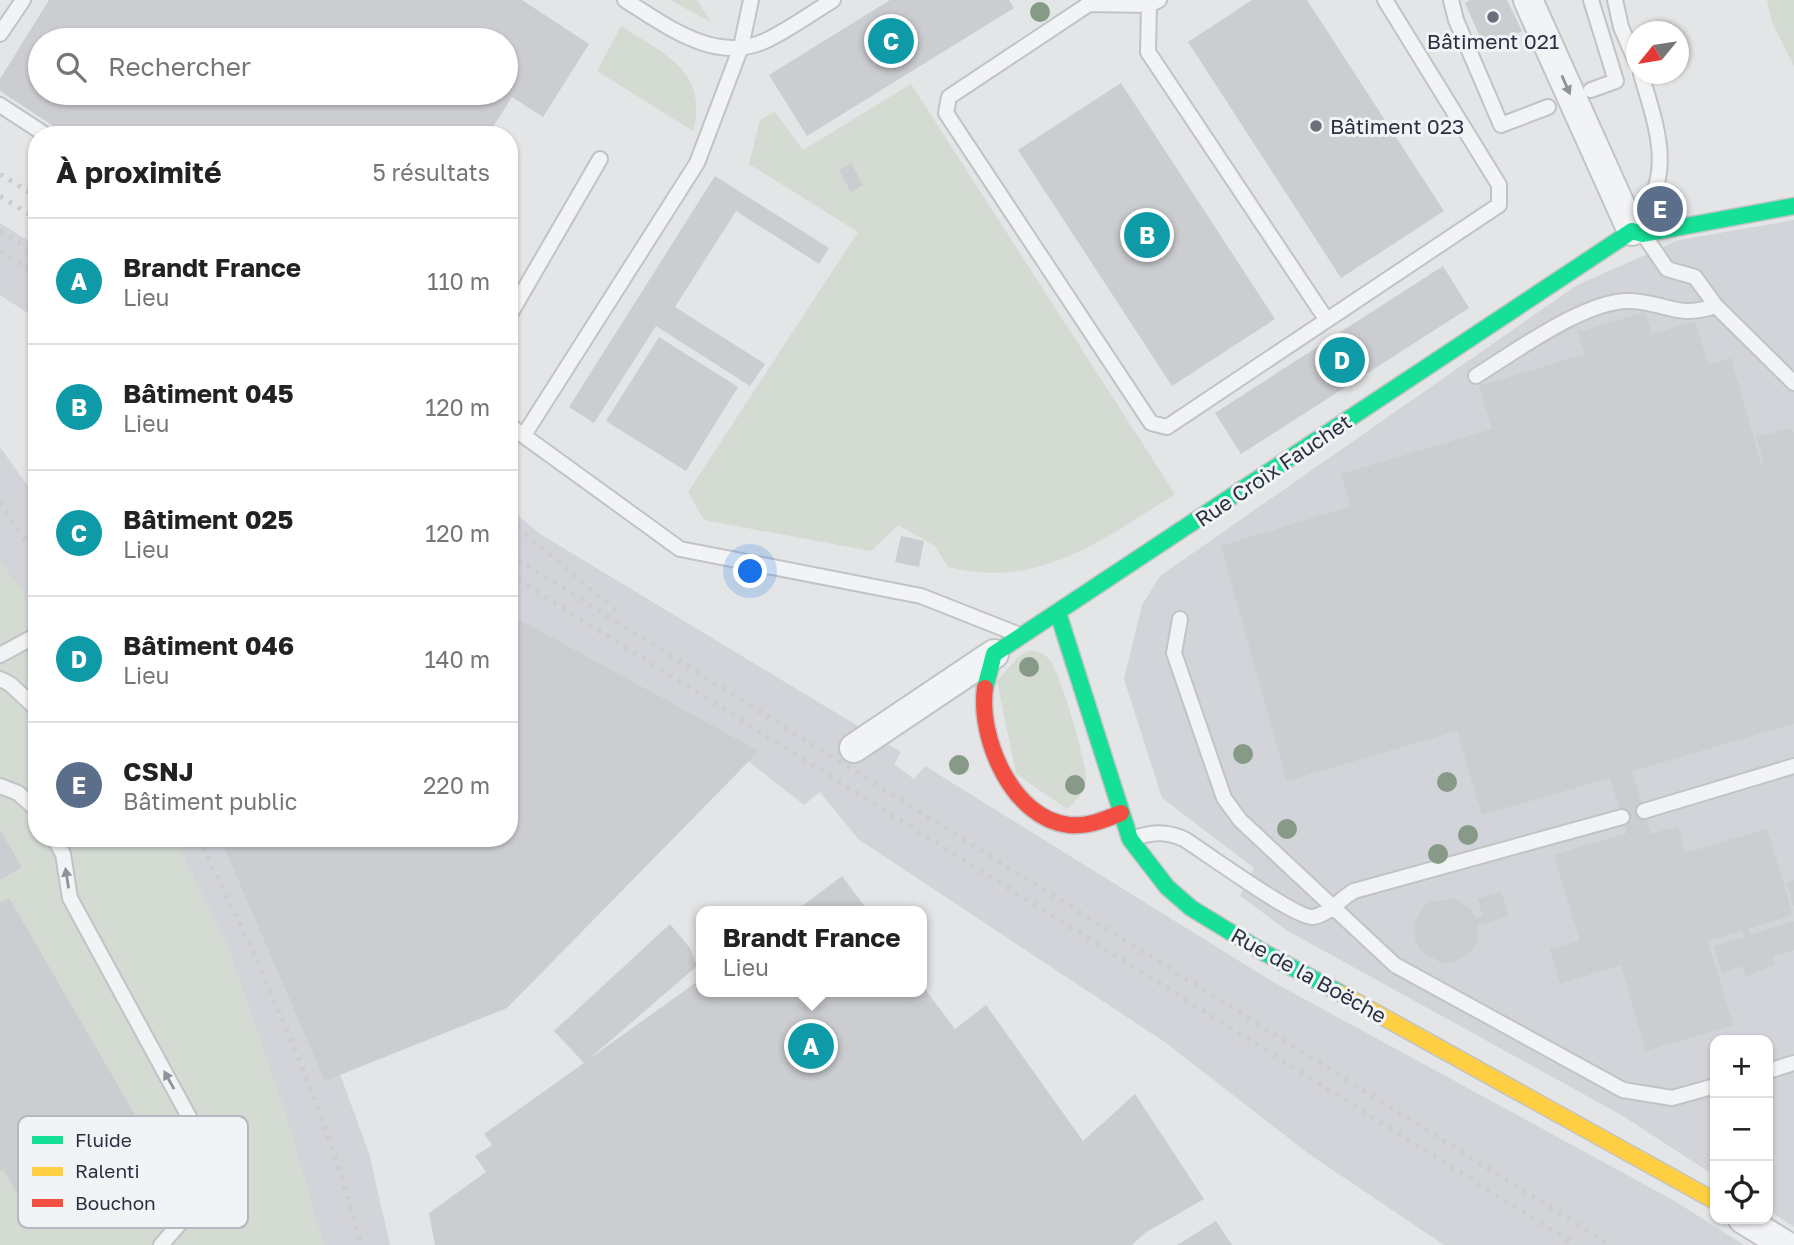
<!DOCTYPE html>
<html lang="fr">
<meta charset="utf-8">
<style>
:root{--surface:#fff;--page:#f6f6f6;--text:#222;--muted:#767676;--line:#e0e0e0;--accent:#2563eb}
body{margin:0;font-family:"Golos Text",sans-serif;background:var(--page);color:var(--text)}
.controls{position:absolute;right:21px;bottom:21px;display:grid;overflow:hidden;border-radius:14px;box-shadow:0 2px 5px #0004}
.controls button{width:63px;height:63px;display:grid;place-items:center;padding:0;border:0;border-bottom:2px solid var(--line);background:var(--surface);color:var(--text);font:35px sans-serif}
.compass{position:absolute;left:1626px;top:21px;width:63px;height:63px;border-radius:50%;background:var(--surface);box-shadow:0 2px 5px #0004;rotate:240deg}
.you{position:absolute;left:751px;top:572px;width:24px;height:24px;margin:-18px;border:5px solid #fff;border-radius:50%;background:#1a73e8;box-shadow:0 0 0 10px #1a73e833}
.badge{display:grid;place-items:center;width:46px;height:46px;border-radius:50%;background:var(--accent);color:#fff;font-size:23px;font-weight:700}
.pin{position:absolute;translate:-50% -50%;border:4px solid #fff;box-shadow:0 2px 7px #0006}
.popup{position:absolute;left:696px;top:906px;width:231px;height:91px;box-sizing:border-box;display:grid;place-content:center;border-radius:14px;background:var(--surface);filter:drop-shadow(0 2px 5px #0005);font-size:23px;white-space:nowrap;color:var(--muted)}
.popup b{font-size:26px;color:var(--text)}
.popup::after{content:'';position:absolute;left:50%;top:100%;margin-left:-14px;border:14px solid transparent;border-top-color:var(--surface)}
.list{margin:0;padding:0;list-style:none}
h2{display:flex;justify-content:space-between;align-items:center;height:91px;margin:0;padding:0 28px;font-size:30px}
h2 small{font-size:23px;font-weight:400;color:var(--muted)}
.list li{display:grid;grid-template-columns:46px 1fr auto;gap:21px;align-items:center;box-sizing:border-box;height:126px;padding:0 28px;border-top:2px solid var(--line)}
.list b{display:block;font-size:26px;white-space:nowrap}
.list p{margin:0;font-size:23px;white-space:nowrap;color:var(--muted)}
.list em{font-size:23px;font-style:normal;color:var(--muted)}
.icon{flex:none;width:38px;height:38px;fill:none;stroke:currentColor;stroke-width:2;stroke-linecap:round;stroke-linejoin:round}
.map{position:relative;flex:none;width:1794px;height:1245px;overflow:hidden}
.search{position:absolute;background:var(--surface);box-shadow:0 2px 5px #0004;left:28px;top:28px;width:490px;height:77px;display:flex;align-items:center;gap:18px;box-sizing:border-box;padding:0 24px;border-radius:38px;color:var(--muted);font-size:26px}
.panel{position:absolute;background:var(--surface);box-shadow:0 2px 5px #0004;left:28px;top:126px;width:490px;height:721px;border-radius:28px}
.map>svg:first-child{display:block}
</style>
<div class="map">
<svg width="1794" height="1245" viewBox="0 0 1794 1245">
<rect width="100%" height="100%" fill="#e3e5e7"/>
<path fill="#d2d4da" d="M 1794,220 L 1794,1227 L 1768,1210 L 1768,1040 L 1715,1040 L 1715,1176 L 1623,1116 L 1288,931 L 1240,896 L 1254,868 L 1162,798 L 1124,679 L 1142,605 L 1160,576 L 1577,285 L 1679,240 Z
M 0,223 L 37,246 L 37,319 L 0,295 Z
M 0,447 L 37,499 L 37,623 L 0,566 Z
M 509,508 L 540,534 L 901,752 L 894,764 L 914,779 L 925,766 L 1275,983 L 1673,1200 L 1744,1245 L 1444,1245 L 1309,1154 L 1166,1043 L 858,839 L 820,792 L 804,805 L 748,761 L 509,630 Z
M 157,838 L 242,838 L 324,1031 L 369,1153 L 390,1245 L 275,1245 Z"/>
<path fill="#d3dbd3" d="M 670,0 L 697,0 L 711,22 Z
M 1767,0 L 1794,0 L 1794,66 L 1772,23 Z
M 621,26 C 664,54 709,71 693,131 L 597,71 Z
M 911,84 L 1175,494 C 1102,540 1039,590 948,567 L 935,546 L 898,525 L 871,551 L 704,520 L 688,492 L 858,232 L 749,164 L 760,120 L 775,112 L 803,150 Z
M 0,561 L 37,609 L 37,838 L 175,838 L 228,946 L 286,1114 L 324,1245 L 0,1245 Z
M 1030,650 C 1038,651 1044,653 1049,659 C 1061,674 1085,758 1086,778 C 1086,791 1076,801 1067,809 L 1016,774 L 997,681 L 1018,657 Z"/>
<path fill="#cbcdd0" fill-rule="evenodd" d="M 49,0 L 522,0 L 589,44 L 543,117 L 512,97 L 488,135 L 67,135 L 0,91 L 0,79 ZM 40,40 L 506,40 L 506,93 L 40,93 Z
M 890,0 L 1009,0 L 1014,8 L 807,136 L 769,75 Z
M 1252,0 L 1307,0 L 1444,211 L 1341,278 L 1188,42 Z
M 1470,0 L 1507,0 L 1522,31 L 1485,48 L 1465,3 Z
M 1121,83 L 1275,319 L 1172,386 L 1018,150 Z
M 851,163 L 863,185 L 851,192 L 839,170 Z
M 715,176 L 829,248 L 819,264 L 736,211 L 675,307 L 765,364 L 750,386 L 656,326 L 594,423 L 569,407 Z
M 1443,266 L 1469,308 L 1241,454 L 1215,413 Z
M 1645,312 L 1652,334 L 1695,321 L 1708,364 L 1731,358 L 1761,463 L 1764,463 L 1756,437 L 1792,428 L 1794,434 L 1794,724 L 1632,771 L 1651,834 L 1678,826 L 1685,853 L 1767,829 L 1793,915 L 1748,929 L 1750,935 L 1794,921 L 1794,950 L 1773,956 L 1775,964 L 1746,977 L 1742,966 L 1722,973 L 1714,946 L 1744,937 L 1742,931 L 1708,941 L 1733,1025 L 1646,1051 L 1621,965 L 1560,984 L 1550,949 L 1580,941 L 1554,855 L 1627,833 L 1610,778 L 1482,815 L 1457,731 L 1287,781 L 1221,546 L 1351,506 L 1341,474 L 1492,429 L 1479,386 L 1585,354 L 1578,332 Z
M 659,337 L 738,387 L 686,471 L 606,421 Z
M 901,536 L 924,541 L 919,567 L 895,562 Z
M 509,614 L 759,751 L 507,1008 L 325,1081 L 220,838 L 509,838 Z
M 0,830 L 22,867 L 0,880 Z
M 842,876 L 868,911 L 795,911 L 805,904 Z
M 1794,880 L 1794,905 L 1793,905 L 1787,883 Z
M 1501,892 L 1509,916 L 1478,925 L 1477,942 L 1468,955 L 1452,963 L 1441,963 L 1420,950 L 1415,939 L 1414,923 L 1423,907 L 1430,902 L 1454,898 L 1470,908 L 1477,918 L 1483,916 L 1477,899 Z
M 9,898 L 148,1137 L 26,1209 L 3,1169 L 0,1171 L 0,903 Z
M 670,924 L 690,948 L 697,966 L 589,1059 L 701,979 L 701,992 L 921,992 L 921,984 L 955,1029 L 986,1005 L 1083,1141 L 1135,1094 L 1204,1199 L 1145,1233 L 1132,1245 L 435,1245 L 429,1213 L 486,1172 L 475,1156 L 492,1145 L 484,1134 L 584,1063 L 554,1031 Z
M 1216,1221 L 1232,1245 L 1177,1245 Z"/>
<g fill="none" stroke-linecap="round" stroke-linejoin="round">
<g stroke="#c1c3c5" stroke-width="18">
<path id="lane" d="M 625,0 C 667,26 717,66 769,39 C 791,28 812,13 833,0
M 1159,0 L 1149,5 L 1089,4 L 949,97 L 946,113 L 1151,423 L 1167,427 L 1499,205 L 1499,185 L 1385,0
M 1451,0 L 1456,20 L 1501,125 L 1548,107
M 1615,0 L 1621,27 L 1636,62
M 1149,5 L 1148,52 L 1326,319
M 0,34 L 23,0
M 1591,90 L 1616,81 L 1591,0
M 0,105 L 46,135
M 1631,226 C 1678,181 1657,128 1641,74
M 1646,238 L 1667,269 L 1695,277 L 1716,306 L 1794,383
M 509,316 L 600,159
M 1476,376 C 1513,353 1588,298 1631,301 C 1669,303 1675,319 1716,306
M 509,425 L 680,549 L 921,596 L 1017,634
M 524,435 L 697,163 L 741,47 L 751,0
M 1180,619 L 1174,653 L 1224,798 L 1240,820 L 1395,965 L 1623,1090 L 1672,1098 L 1715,1086
M 0,655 L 37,635
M 0,679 L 10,684 L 37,709
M 0,786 L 18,793 L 37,810
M 1644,811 L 1794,766
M 54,838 L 63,854 L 70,898 L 201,1139 L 210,1180 L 202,1198 L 161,1245
M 1134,838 C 1153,832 1166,831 1184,839 C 1205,852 1296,919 1313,917 C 1328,915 1341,898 1354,891 L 1622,817
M 1768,1071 L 1794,1063"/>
</g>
<g stroke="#c1c3c5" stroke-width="32">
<path id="street" d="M 1528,0 L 1632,231
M 854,748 L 994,654
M 1743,1219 L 1785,1245"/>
</g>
<g stroke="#c1c3c5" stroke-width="19">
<path id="fast" d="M 1058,613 L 1130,839 L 1167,887 L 1191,908 L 1263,952 L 1342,994
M 985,688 L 994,654 L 1632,231 L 1643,234 L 1794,206"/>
</g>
<g stroke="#c1c3c5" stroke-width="19">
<path id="slow" d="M 1342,994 L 1715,1201"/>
</g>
<g stroke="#c1c3c5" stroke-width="19">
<path id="jam" d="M 985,688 C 978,737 1012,819 1069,825 C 1087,827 1104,820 1121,813"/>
</g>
<use href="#lane" stroke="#f2f3f5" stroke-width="14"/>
<use href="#street" stroke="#f2f3f5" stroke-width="28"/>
<use href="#fast" stroke="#16e098" stroke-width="16"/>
<use href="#slow" stroke="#ffcf43" stroke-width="16"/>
<use href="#jam" stroke="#f24e42" stroke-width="16"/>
<path stroke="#cccdcf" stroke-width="5" stroke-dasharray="3.5 7" stroke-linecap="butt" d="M 0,174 L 37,197
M 0,196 L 37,219
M 0,231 L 37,254
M 0,251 L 37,275
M 0,502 L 37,558
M 509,520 L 621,615
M 509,554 L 1610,1245
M 509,574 L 1576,1245
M 198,838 C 262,967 325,1105 361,1245"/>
</g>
<g fill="#879987">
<circle cx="1040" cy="12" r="10"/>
<circle cx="1029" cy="667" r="10"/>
<circle cx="1243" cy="754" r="10"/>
<circle cx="959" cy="765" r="10"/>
<circle cx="1447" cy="782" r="10"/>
<circle cx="1075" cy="785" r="10"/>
<circle cx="1287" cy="829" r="10"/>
<circle cx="1468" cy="835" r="10"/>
<circle cx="1438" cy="854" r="10"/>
</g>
<defs><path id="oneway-solid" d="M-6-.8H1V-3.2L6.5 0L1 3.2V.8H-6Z" transform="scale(1.75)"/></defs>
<g fill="#8e929a">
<use href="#oneway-solid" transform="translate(1566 85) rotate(66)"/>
<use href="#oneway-solid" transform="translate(67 878) rotate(-99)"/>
<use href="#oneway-solid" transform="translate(169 1080) rotate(-119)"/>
</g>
<g fill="#6b6f7a" stroke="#f1f3f7" stroke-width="2.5">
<circle cx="1493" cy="17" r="7"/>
<circle cx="1316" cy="126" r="7"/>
</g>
<g text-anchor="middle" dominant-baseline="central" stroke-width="6" stroke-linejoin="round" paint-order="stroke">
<g font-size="21" fill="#2b3040" stroke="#f1f3f7">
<text x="1493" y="41">Bâtiment 021</text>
<text x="1330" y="126" text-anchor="start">Bâtiment 023</text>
</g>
<g font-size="21" fill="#2b3040" stroke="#f1f3f7">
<text transform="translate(1273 470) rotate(-34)">Rue Croix Fauchet</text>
<text transform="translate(1309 975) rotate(29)">Rue de la Boëche</text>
</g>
</g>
<rect x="18" y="1116" width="230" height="112" rx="10" fill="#f1f3f7" stroke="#b6b8c0" stroke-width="2"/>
<rect x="32" y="1136" width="31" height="8" fill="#16e098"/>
<rect x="32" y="1167" width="31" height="9" fill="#ffcf43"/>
<rect x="32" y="1199" width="31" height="8" fill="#f24e42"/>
<g font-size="19" fill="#2b3040">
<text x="75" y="1147">Fluide</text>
<text x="75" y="1178">Ralenti</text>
<text x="75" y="1210">Bouchon</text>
</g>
</svg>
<div class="controls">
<button>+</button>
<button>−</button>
<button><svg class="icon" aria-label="locate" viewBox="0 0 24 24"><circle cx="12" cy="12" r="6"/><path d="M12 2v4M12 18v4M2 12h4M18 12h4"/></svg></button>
</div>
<svg class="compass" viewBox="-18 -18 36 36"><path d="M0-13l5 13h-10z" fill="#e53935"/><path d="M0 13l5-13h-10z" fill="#767676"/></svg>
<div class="you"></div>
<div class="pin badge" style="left:811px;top:1046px;background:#0f9aa8">A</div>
<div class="popup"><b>Brandt France</b>Lieu</div>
<div class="pin badge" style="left:1147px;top:235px;background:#0f9aa8">B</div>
<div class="pin badge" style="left:891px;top:41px;background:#0f9aa8">C</div>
<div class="pin badge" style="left:1342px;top:360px;background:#0f9aa8">D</div>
<div class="pin badge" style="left:1660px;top:209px;background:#5c6f8a">E</div>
<div class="search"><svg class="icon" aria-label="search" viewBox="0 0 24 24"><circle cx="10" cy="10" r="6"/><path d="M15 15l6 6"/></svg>Rechercher</div>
<section class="panel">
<h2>À proximité<small>5 résultats</small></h2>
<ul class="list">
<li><span class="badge" style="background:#0f9aa8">A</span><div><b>Brandt France</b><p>Lieu</p></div><em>110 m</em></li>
<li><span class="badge" style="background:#0f9aa8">B</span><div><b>Bâtiment 045</b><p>Lieu</p></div><em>120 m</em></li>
<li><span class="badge" style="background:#0f9aa8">C</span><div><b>Bâtiment 025</b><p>Lieu</p></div><em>120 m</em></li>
<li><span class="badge" style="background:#0f9aa8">D</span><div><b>Bâtiment 046</b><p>Lieu</p></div><em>140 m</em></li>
<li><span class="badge" style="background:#5c6f8a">E</span><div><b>CSNJ</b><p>Bâtiment public</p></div><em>220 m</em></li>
</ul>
</section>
</div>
